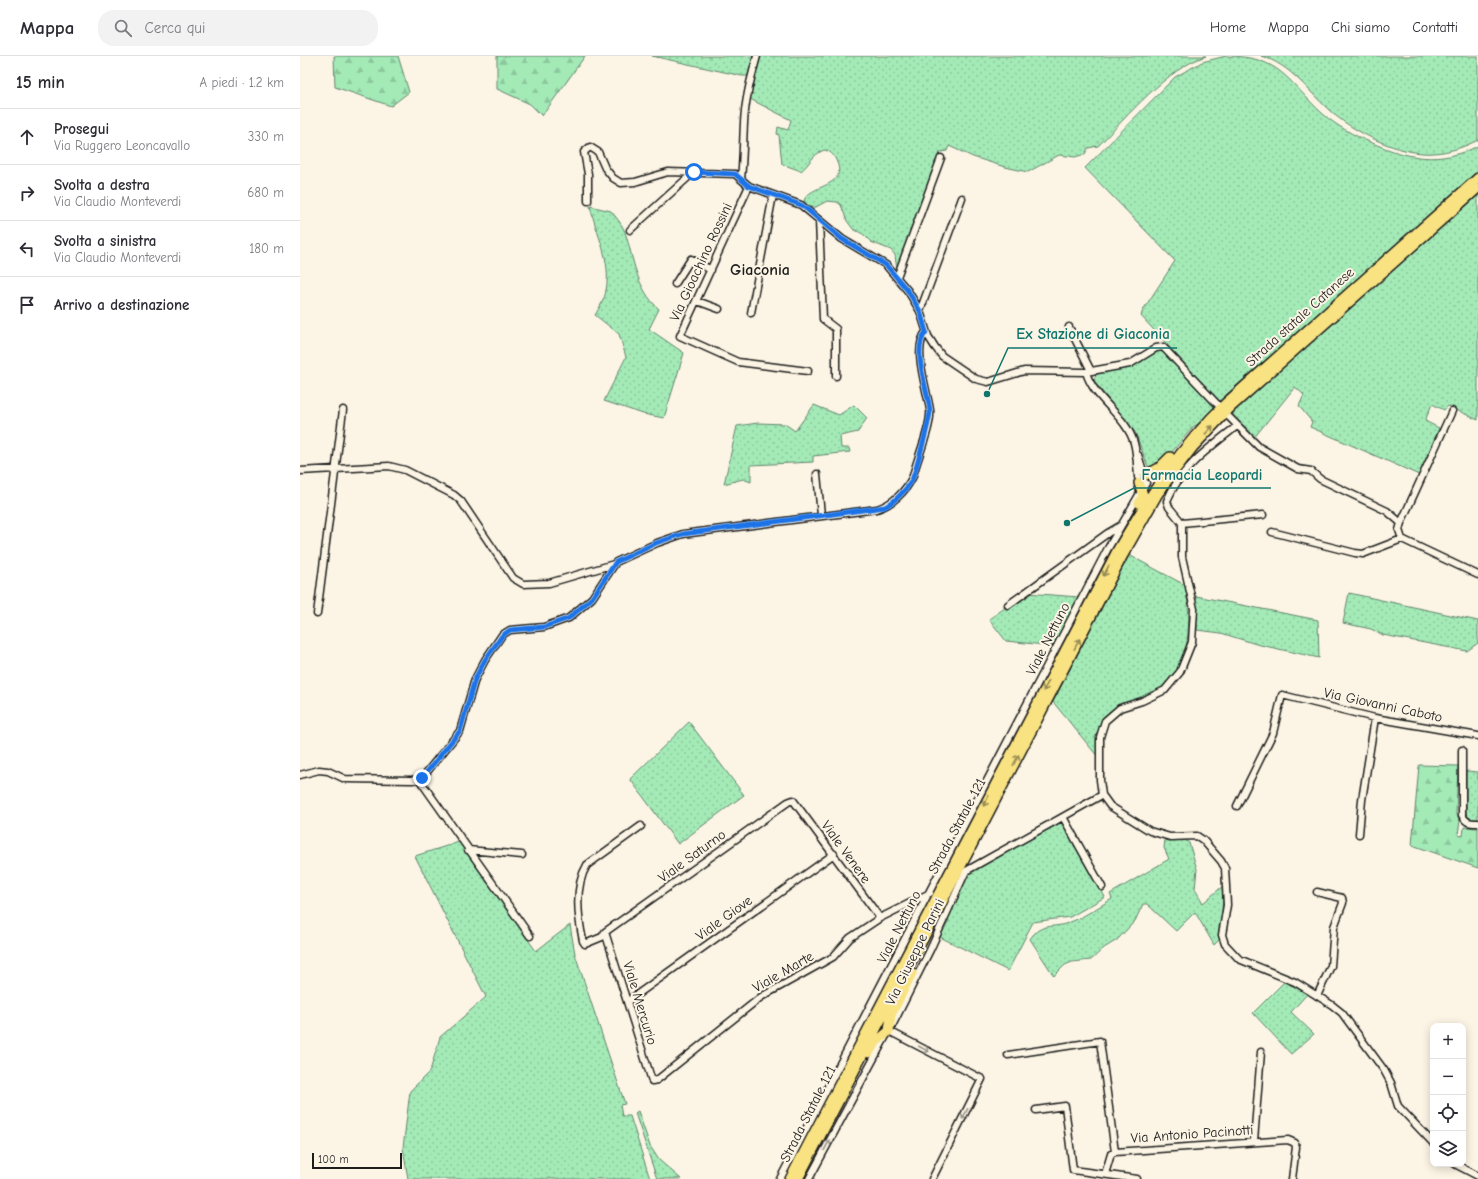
<!DOCTYPE html>
<html lang="it">
<meta charset="utf-8">
<style>
:root{--surface:#fff;--page:#f2f2f3;--text:#2b2b33;--muted:#7c7c81;--line:#e1e1e2}
body{margin:0;font-family:"Comic Neue",sans-serif;background:var(--page);color:var(--text)}
.controls{position:absolute;right:12px;bottom:12px;display:grid;overflow:hidden;border-radius:8px;box-shadow:0 2px 10px #0003}
.controls button{width:36px;height:36px;display:grid;place-items:center;padding:0;border:0;border-bottom:1px solid var(--line);background:var(--surface);color:var(--text);font:20px sans-serif}
.scale{position:absolute;left:12px;bottom:10px;width:90px;box-sizing:border-box;padding-left:4px;border:2px solid #1c1c1c;border-top:0;font-size:11px;line-height:14px;white-space:nowrap;color:#1c1c1c;-webkit-text-stroke:3px #fcf5e5;paint-order:stroke}
.stop{position:absolute;width:12px;height:12px;margin:-9px;border:3px solid #1a73e8;border-radius:50%;background:#fff}
.stop.end{background:#1a73e8;border-color:#fff;box-shadow:0 1px 4px #0008}
.list{margin:0;padding:0;list-style:none}
h2{display:flex;justify-content:space-between;align-items:center;height:52px;margin:0;padding:0 16px;font-size:17px}
h2 small{font-size:13px;font-weight:400;color:var(--muted)}
.list li{display:grid;grid-template-columns:26px 1fr auto;gap:12px;align-items:center;box-sizing:border-box;height:56px;padding:0 16px;border-top:1px solid var(--line)}
.list b{display:block;font-size:15px;white-space:nowrap}
.list p{margin:0;font-size:13px;white-space:nowrap;color:var(--muted)}
.list em{font-size:13px;font-style:normal;color:var(--muted)}
.icon{flex:none;width:22px;height:22px;fill:none;stroke:currentColor;stroke-width:2;stroke-linecap:round;stroke-linejoin:round}
.map{position:relative;flex:none;width:1178px;height:1123px;overflow:hidden}
header{display:flex;align-items:center;gap:24px;box-sizing:border-box;height:56px;padding:0 20px;background:var(--surface);border-bottom:1px solid var(--line)}
header strong{font-size:19px}
nav{display:flex;gap:22px;margin-inline-start:auto;font-size:14px}
.search{width:280px;height:36px;background:var(--page);display:flex;align-items:center;gap:10px;box-sizing:border-box;padding:0 14px;border-radius:16px;color:var(--muted);font-size:15px}
main{display:flex}
aside{flex:1;background:var(--surface)}
.map>svg:first-child{display:block}
</style>
<header>
<strong>Mappa</strong>
<div class="search"><svg class="icon" aria-label="search" viewBox="0 0 24 24"><circle cx="10" cy="10" r="6"/><path d="M15 15l6 6"/></svg>Cerca qui</div>
<nav><a>Home</a><a>Mappa</a><a>Chi siamo</a><a>Contatti</a></nav>
</header>
<main>
<aside>
<h2>15 min<small>A piedi · 1.2 km</small></h2>
<ul class="list">
<li><svg class="icon" aria-label="ahead" viewBox="0 0 24 24"><path d="M12 20V5M6 11l6-6 6 6"/></svg><div><b>Prosegui</b><p>Via Ruggero Leoncavallo</p></div><em>330 m</em></li>
<li><svg class="icon" aria-label="right" viewBox="0 0 24 24"><path d="M7 20v-9h11M14 6l5 5-5 5"/></svg><div><b>Svolta a destra</b><p>Via Claudio Monteverdi</p></div><em>680 m</em></li>
<li><svg class="icon" aria-label="left" viewBox="0 0 24 24"><path d="M17 20v-9H6M10 6l-5 5 5 5"/></svg><div><b>Svolta a sinistra</b><p>Via Claudio Monteverdi</p></div><em>180 m</em></li>
<li><svg class="icon" aria-label="arrive" viewBox="0 0 24 24"><path d="M6 21V4h12l-3 4 3 4H6"/></svg><div><b>Arrivo a destinazione</b></div></li>
</ul>
</aside>
<div class="map">
<svg width="1178" height="1123" viewBox="0 0 1178 1123">
<defs>
<pattern id="green-dots" width="8" height="8" patternUnits="userSpaceOnUse"><rect width="8" height="8" fill="#a3eab7"/><path d="M2 2h.1M6 6h.1" fill="none" stroke="#8cc89d" stroke-width="1.8" stroke-linecap="round"/></pattern>
<pattern id="forest-firs" width="22" height="20" patternUnits="userSpaceOnUse"><rect width="22" height="20" fill="#a3eab7"/><path d="M5 1l3.5 6h-7zM16 11l3.5 6h-7z" fill="#8cc89d"/></pattern>
</defs>
<rect width="100%" height="100%" fill="#fcf5e5"/>
<filter id="ink" filterUnits="userSpaceOnUse"><feTurbulence type="fractalNoise" baseFrequency=".025" numOctaves="2"/><feDisplacementMap in="SourceGraphic" scale="8" xChannelSelector="R" yChannelSelector="G"/><feConvolveMatrix kernelMatrix="1 2 1 2 8 2 1 2 1" color-interpolation-filters="sRGB"/></filter>
<g filter="url(#ink)">
<path fill="url(#green-dots)" stroke="#60836a" d="M 352,0 L 454,0 L 449,20 L 442,20 Z
M 461,0 L 906,0 C 866,13 828,60 798,90 L 788,92 L 785,98 L 775,101 L 759,99 L 728,116 L 705,111 L 673,101 L 649,90 L 647,95 L 640,96 L 597,215 L 595,199 L 591,194 L 571,186 L 563,178 L 553,173 L 547,165 L 541,149 L 537,146 L 527,145 L 516,151 L 508,151 L 504,145 C 508,128 550,132 536,104 C 533,98 530,95 524,94 C 512,99 510,108 501,115 L 482,108 L 479,79 L 477,78 L 478,71 L 488,74 L 491,64 L 450,43 L 453,24 Z
M 926,0 C 981,0 987,25 1023,58 C 1037,70 1053,79 1070,86 C 1109,103 1139,109 1178,90 L 1178,118 L 919,345 L 841,260 L 843,254 L 875,205 L 785,112 L 875,21 L 902,6 Z
M 961,0 L 1178,0 L 1178,84 C 1164,91 1150,96 1134,97 C 1101,100 1053,76 1029,54 C 1007,34 991,9 961,0 Z
M 1178,139 L 1178,364 L 1148,350 L 1144,354 L 1132,348 L 1125,365 L 1139,372 L 1119,419 L 1010,371 L 1012,366 L 999,350 L 1004,339 L 995,331 L 953,383 L 944,370 L 942,370 L 931,358 Z
M 290,150 L 311,155 C 316,161 322,168 325,176 C 334,204 336,232 359,253 L 349,273 L 384,297 L 364,362 L 343,358 L 304,345 L 326,301 L 319,278 L 295,259 C 299,252 305,243 306,234 C 312,205 296,178 290,150 Z
M 859,295 L 865,297 L 915,350 L 903,365 L 893,371 L 867,402 L 849,413 L 835,376 L 796,328 L 794,323 L 797,317 L 834,309 Z
M 514,349 L 539,359 L 554,349 L 567,362 L 558,376 L 540,380 L 541,392 L 549,392 L 550,396 L 513,400 L 513,406 L 451,409 L 451,426 L 443,423 L 424,428 L 437,370 L 458,367 L 485,368 L 495,375 Z
M 829,499 L 885,529 C 892,560 891,611 863,632 C 857,636 848,640 841,643 C 828,648 809,650 803,665 C 799,676 799,690 798,701 L 753,646 Z
M 726,537 L 779,541 L 754,590 L 706,585 L 689,563 Z
M 1049,537 L 1178,565 L 1178,587 L 1167,595 L 1083,579 L 1071,573 L 1043,567 Z
M 896,540 L 1018,564 L 1019,602 L 956,588 L 921,577 L 897,574 Z
M 389,666 L 444,739 L 378,788 L 330,723 Z
M 1166,715 L 1178,716 L 1178,764 L 1171,763 L 1166,758 Z
M 760,764 L 763,766 L 805,841 L 770,861 L 733,866 L 708,915 L 640,881 L 649,864 L 647,862 L 667,817 Z
M 865,782 L 885,784 L 889,787 L 897,813 L 895,833 L 903,847 L 924,829 L 920,883 L 914,889 L 895,856 L 876,875 L 847,848 L 843,848 L 835,865 L 817,884 L 804,892 L 791,904 L 772,906 L 765,909 L 754,920 L 730,883 C 741,866 752,873 768,867 C 784,861 798,851 812,843 L 810,838 L 869,803 L 864,792 Z
M 159,786 L 236,895 L 270,869 L 275,898 L 325,1048 L 320,1049 L 322,1060 L 330,1060 L 350,1123 L 108,1123 L 103,1092 L 110,1035 L 130,1015 L 140,981 L 186,941 L 115,800 Z
M 984,926 L 1008,937 L 991,956 L 1014,978 L 991,998 L 953,957 Z
M 338,1055 L 350,1090 L 359,1104 L 381,1123 L 357,1123 L 335,1057 Z"/>
<path fill="url(#forest-firs)" stroke="#60836a" d="M 34,0 L 98,0 L 109,36 L 91,50 L 35,31 Z
M 197,0 L 285,0 L 242,60 L 230,48 L 197,33 Z
M 1119,709 L 1158,710 L 1156,757 L 1160,765 L 1158,779 L 1163,780 L 1164,771 L 1178,772 L 1178,812 L 1112,789 Z"/>
<g fill="none" stroke-linecap="round" stroke-linejoin="round">
<g stroke="#1c1c1c" stroke-width="9">
<path id="minor" d="M 441,123 C 443,104 443,86 444,67 C 445,44 451,22 457,0
M 449,130 L 380,280 L 438,306 L 508,315
M 288,145 L 288,118 L 284,96 L 290,91 L 298,96 L 305,112 L 313,122 L 321,127 L 335,126 L 368,116 L 435,118 L 449,130 L 501,149 L 542,183 L 586,209 L 608,235 L 620,255 L 628,280 L 635,291 L 642,300 L 676,323 L 688,326 L 724,315 L 786,316 C 794,344 826,359 834,387 C 837,398 837,410 838,421
M 519,164 L 523,263 L 536,273 L 536,320
M 330,174 L 394,116
M 597,221 L 641,102
M 375,228 L 391,203 L 411,214
M 397,245 L 419,253
M 620,255 L 662,142
M 451,257 L 473,139
M 769,271 L 791,315
M 786,316 L 830,308 L 856,292 L 863,291 L 917,348
M 928,360 L 959,391 L 998,413 L 1011,415 L 1020,423 L 1087,455 L 1101,467
M 937,370 C 910,391 880,412 867,445 L 869,451 L 882,467 L 882,501 L 894,553 L 892,586 L 880,616 L 865,634 L 842,645 L 820,652 L 805,665 L 800,681 L 800,724 L 802,739 L 810,750 L 850,775 L 870,781 L 897,780 L 903,784 L 921,805 L 925,812 L 927,849 L 922,879 L 925,888 L 939,903 L 995,926 L 1032,949 L 1042,957 L 1084,1014 L 1091,1027 L 1098,1050 L 1133,1087
M 838,399 L 844,418
M 0,415 L 89,410 L 105,414 L 154,439 L 161,445 L 213,522 L 223,528 L 249,527 L 314,508
M 517,418 L 521,459
M 882,467 L 963,459
M 972,476 L 1055,497 L 1063,498 L 1102,483 L 1178,519
M 1102,483 L 1099,474 L 1101,467 L 1152,355
M 708,549 L 808,477 L 820,470
M 17,558 L 43,354
M 1162,694 L 1162,759 C 1166,767 1169,767 1178,767
M 0,719 L 19,714 L 28,715 L 45,723 L 112,724 L 122,722 L 160,675 L 175,623 L 185,604 L 202,579 L 210,574 L 244,571 L 269,562 L 292,542 L 316,506 L 357,487 L 383,478 L 577,453 C 593,448 606,435 613,420 C 617,402 632,370 630,354 C 627,333 612,292 626,276
M 119,723 L 230,880
M 937,750 L 973,677 L 982,639 L 1075,662 L 1178,680
M 763,761 L 802,831
M 341,770 L 287,809 C 274,831 278,861 283,885 L 285,888 L 302,881 L 305,876 L 488,746 L 493,744 L 580,862
M 1059,778 L 1062,744 L 1075,662
M 168,794 L 222,799
M 305,876 L 352,1025 L 357,1024 L 461,941 L 533,901 L 550,882 L 580,862 L 630,837
M 1017,940 L 1031,910 L 1034,871 L 1043,847 L 1042,842 L 1017,836
M 328,945 L 534,798
M 592,970 L 630,894 L 666,815 L 802,739
M 589,975 L 682,1023 L 632,1123
M 708,999 L 800,985 L 815,1096
M 736,1054 L 765,1050 L 773,1114 L 837,1123
M 954,1085 L 961,996
M 1155,1108 L 1178,1120
M 805,1118 L 811,1098 L 815,1096 L 988,1084 L 995,1087 L 996,1091 L 992,1123
M 480,1123 L 807,494 L 846,427
M 509,1123 L 587,978"/>
</g>
<g stroke="#1c1c1c" stroke-width="12">
<path id="primary" d="M 846,419 L 859,412 L 870,401
M 839,447 L 843,439 L 839,427
M 569,997 L 575,987 L 589,975 L 591,959 L 612,917
M 490,1123 L 817,495 C 850,439 879,392 927,346 L 1178,122
M 498,1123 L 823,499 L 857,439 L 872,418 L 893,391 L 931,351 L 1178,132"/>
</g>
<use href="#minor" stroke="#fcf5e5" stroke-width="6"/>
<use href="#primary" stroke="#f8e281" stroke-width="9"/>
</g>
<defs><path id="oneway-shaft" d="M-6 0H5M1.5-3L5.5 0L1.5 3" fill="none" stroke-width="1.6" stroke-linecap="round" stroke-linejoin="round"/></defs>
<g stroke="#958954">
<use href="#oneway-shaft" transform="translate(909 374) rotate(-47)"/>
<use href="#oneway-shaft" transform="translate(806 515) rotate(118)"/>
<use href="#oneway-shaft" transform="translate(777 588) rotate(-62)"/>
<use href="#oneway-shaft" transform="translate(746 630) rotate(117)"/>
<use href="#oneway-shaft" transform="translate(716 704) rotate(-62)"/>
<use href="#oneway-shaft" transform="translate(686 745) rotate(117)"/>
</g>
<g stroke="#97938b">
<use href="#oneway-shaft" transform="translate(624 993) rotate(28)"/>
<use href="#oneway-shaft" transform="translate(665 1058) rotate(117)"/>
<use href="#oneway-shaft" transform="translate(527 1089) rotate(-62)"/>
</g>
</g>
<g fill="none" stroke-linecap="round" stroke-linejoin="round" filter="url(#ink)">
<path stroke="#1a73e8" stroke-width="5" d="M 122,722 L 160,675 L 175,623 L 185,604 L 202,580 L 210,574 L 244,571 L 269,562 L 292,542 L 316,506 L 356,487 L 383,478 L 585,451 C 594,446 605,435 611,426 C 615,419 630,363 630,355 C 628,334 611,293 626,276 L 620,255 L 608,235 L 586,209 L 542,183 L 508,154 L 501,149 L 449,130 L 435,118 L 394,116"/>
</g>
<g text-anchor="middle" dominant-baseline="central" stroke-width="4" stroke-linejoin="round" paint-order="stroke">
<g font-size="14" fill="#1c1c1c" stroke="#fcf5e5">
<text transform="translate(401 206) rotate(-65)">Via Gioachino Rossini</text>
<text transform="translate(1000 261) rotate(-42)">Strada statale Catanese</text>
<text transform="translate(748 583) rotate(-63)">Viale Nettuno</text>
<text transform="translate(1083 649) rotate(12)">Via Giovanni Caboto</text>
<text transform="translate(657 770) rotate(-62)">Strada Statale 121</text>
<text transform="translate(546 796) rotate(54)">Viale Venere</text>
<text transform="translate(392 800) rotate(-36)">Viale Saturno</text>
<text transform="translate(424 862) rotate(-36)">Viale Giove</text>
<text transform="translate(599 871) rotate(-63)">Viale Nettuno</text>
<text transform="translate(615 896) rotate(-64)">Via Giuseppe Parini</text>
<text transform="translate(483 916) rotate(-30)">Viale Marte</text>
<text transform="translate(340 947) rotate(73)">Viale Mercurio</text>
<text transform="translate(508 1058) rotate(-63)">Strada Statale 121</text>
<text transform="translate(892 1078) rotate(-4)">Via Antonio Pacinotti</text>
</g>
<g font-size="16" font-weight="bold" fill="#1c1c1c" stroke="#fcf5e5">
<text x="460" y="214">Giaconia</text>
</g>
</g>
<path fill="none" stroke="#0f766e" stroke-width="1.5" d="M687 338L708 292H877M767 467L834 432H971"/>
<g fill="#0f766e" stroke="#fcf5e5" stroke-width="1.5">
<circle cx="687" cy="338" r="4"/>
<circle cx="767" cy="467" r="4"/>
</g>
<g font-size="15" text-anchor="middle" font-weight="bold" fill="#0f766e" stroke="#fcf5e5" stroke-width="4" stroke-linejoin="round" paint-order="stroke">
<text x="793" y="283">Ex Stazione di Giaconia</text>
<text x="902" y="424">Farmacia Leopardi</text>
</g>
</svg>
<div class="controls">
<button>+</button>
<button>−</button>
<button><svg class="icon" aria-label="locate" viewBox="0 0 24 24"><circle cx="12" cy="12" r="6"/><path d="M12 2v4M12 18v4M2 12h4M18 12h4"/></svg></button>
<button><svg class="icon" aria-label="layers" viewBox="0 0 24 24"><path d="M12 4l9 5-9 5-9-5zM3 14l9 5 9-5"/></svg></button>
</div>
<div class="scale">100 m</div>
<div class="stop" style="left:394px;top:116px"></div>
<div class="stop end" style="left:122px;top:722px"></div>
</div>
</main>
